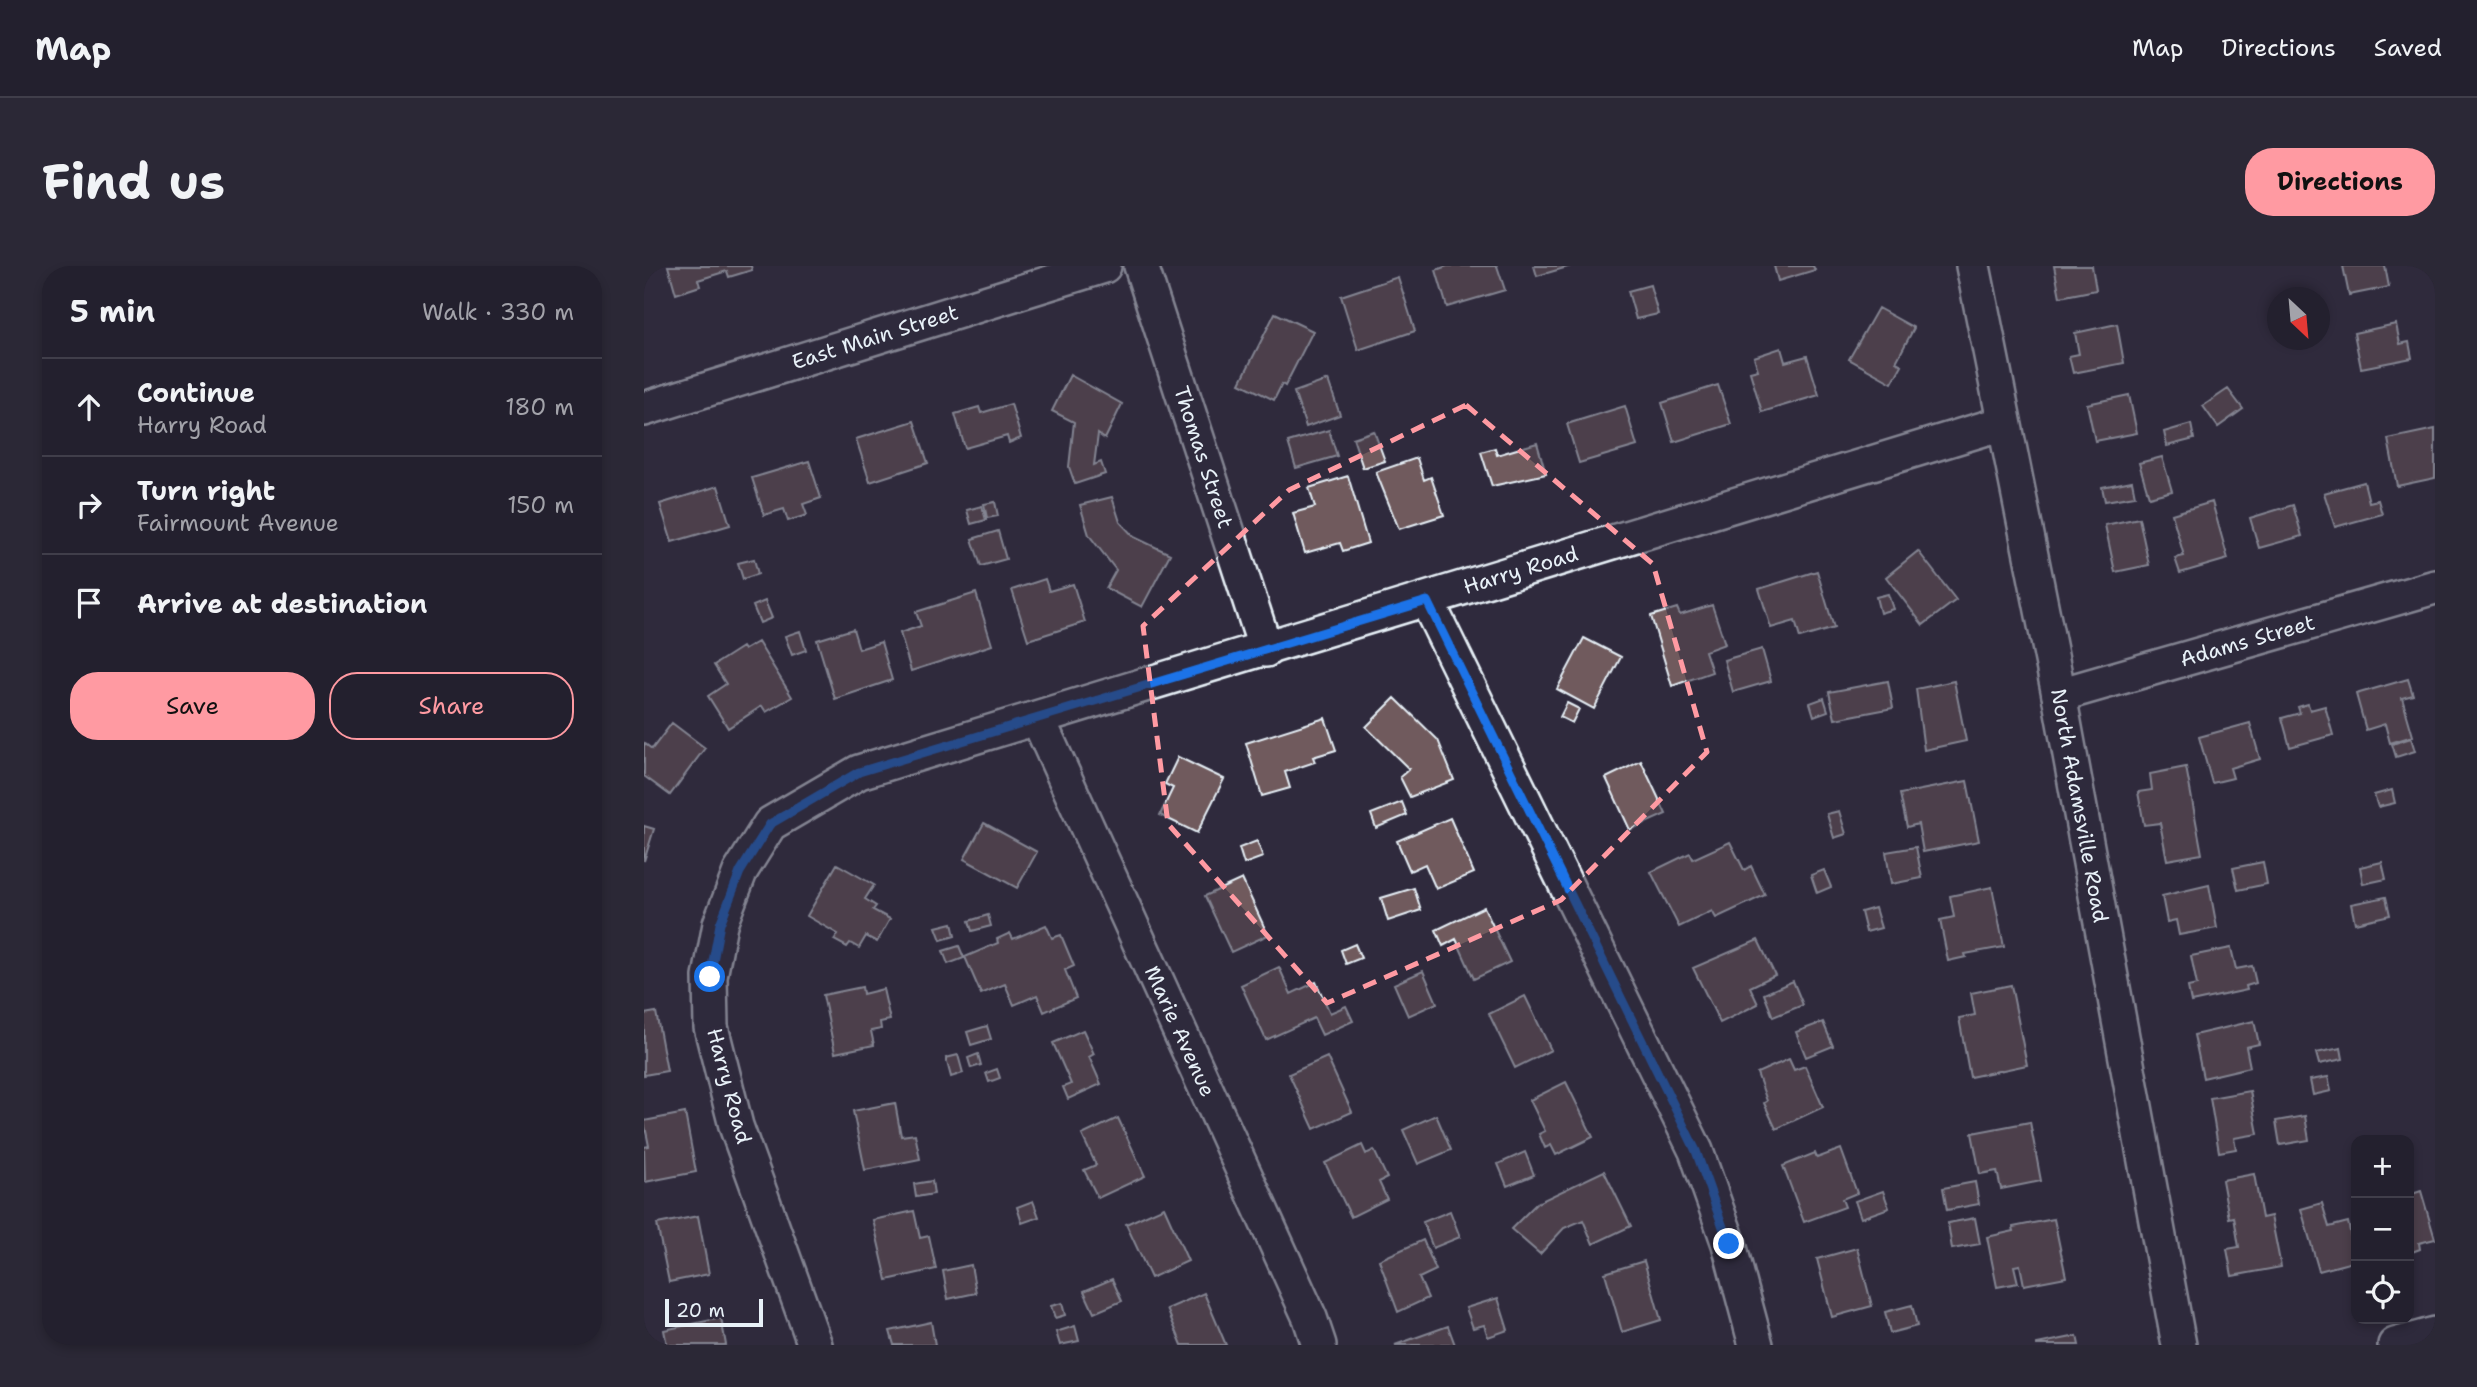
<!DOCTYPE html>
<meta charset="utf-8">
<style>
:root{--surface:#23202e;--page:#2b2836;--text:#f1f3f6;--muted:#a3a3aa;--line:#403e4a;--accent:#ff9aa2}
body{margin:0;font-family:"Shantell Sans",sans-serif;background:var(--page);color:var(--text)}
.controls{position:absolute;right:21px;bottom:21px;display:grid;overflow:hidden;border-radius:14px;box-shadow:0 4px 10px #0003}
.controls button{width:63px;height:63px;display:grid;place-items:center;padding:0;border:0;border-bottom:2px solid var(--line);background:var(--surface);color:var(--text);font:35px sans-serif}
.compass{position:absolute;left:1623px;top:21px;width:63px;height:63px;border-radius:50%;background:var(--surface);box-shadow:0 4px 10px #0003;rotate:154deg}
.scale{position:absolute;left:21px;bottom:18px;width:98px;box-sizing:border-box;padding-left:7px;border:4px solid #e8f1f8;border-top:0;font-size:19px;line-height:24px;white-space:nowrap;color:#e8f1f8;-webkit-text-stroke:5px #2f2a3d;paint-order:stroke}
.stop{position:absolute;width:21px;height:21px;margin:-16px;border:5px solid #1a73e8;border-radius:50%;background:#fff}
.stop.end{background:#1a73e8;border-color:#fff;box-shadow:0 2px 7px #0008}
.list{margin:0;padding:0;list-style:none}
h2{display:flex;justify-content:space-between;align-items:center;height:91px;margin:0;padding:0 28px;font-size:30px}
h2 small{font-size:23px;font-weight:400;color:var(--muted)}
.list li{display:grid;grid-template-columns:46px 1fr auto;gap:21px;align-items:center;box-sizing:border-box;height:98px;padding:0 28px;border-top:2px solid var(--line)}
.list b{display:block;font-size:26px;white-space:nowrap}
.list p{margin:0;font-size:23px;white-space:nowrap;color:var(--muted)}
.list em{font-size:23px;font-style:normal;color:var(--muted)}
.actions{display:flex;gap:14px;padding:21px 28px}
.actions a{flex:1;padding:16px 0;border:2px solid var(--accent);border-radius:28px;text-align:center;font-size:24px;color:var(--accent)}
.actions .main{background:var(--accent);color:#111}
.icon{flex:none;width:38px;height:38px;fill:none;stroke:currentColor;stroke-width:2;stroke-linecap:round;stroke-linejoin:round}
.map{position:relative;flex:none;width:1791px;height:1079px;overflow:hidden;border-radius:28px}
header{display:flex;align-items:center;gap:42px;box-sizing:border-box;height:98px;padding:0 35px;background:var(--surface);border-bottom:2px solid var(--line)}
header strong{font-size:33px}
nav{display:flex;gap:38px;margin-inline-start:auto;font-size:24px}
.intro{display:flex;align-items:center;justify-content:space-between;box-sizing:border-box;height:168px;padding:0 42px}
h1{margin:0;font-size:49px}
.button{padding:18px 32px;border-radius:28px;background:var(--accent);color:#111;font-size:24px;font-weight:700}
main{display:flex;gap:42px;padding:0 42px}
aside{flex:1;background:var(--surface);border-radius:28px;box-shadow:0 4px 10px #0003}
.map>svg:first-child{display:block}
</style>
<header>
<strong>Map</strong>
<nav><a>Map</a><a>Directions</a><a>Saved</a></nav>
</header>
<div class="intro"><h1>Find us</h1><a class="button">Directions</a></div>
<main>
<aside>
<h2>5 min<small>Walk · 330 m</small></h2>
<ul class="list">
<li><svg class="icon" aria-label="ahead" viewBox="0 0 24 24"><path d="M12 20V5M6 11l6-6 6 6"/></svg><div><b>Continue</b><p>Harry Road</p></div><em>180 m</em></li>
<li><svg class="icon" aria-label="right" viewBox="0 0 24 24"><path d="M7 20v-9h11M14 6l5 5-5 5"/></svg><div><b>Turn right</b><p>Fairmount Avenue</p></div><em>150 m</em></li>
<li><svg class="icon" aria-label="arrive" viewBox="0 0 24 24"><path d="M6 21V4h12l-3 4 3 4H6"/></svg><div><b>Arrive at destination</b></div></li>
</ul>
<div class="actions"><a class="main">Save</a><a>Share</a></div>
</aside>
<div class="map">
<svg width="1791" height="1079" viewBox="0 0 1791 1079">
<rect width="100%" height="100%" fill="#2f2a3d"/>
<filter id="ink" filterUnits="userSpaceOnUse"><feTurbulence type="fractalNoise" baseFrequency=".0143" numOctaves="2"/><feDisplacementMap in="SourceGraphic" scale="14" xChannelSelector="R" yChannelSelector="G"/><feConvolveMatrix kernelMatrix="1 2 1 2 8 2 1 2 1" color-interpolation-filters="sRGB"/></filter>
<g filter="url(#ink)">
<path fill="#6f5a5d" stroke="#e8f1f8" stroke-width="2" d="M 24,0 L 107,0 L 108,4 L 85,11 L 83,5 L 54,14 L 56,20 L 32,28 Z
M 803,0 L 853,0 L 861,24 L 803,41 L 792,4 Z
M 890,0 L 927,0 L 893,10 Z
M 1130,0 L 1169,0 L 1171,4 L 1134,15 Z
M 1410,0 L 1448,0 L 1452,24 L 1416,31 Z
M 1699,0 L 1741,0 L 1745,21 L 1705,29 Z
M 754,11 L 771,65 L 714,84 L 697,30 Z
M 1006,19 L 1014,48 L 992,53 L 984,25 Z
M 1234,42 L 1270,62 L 1252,96 L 1258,99 L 1248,117 L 1205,93 Z
M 631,47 L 669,65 L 641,120 L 638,118 L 630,134 L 596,117 Z
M 1473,58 L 1480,97 L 1429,107 L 1425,90 L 1435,88 L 1431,67 Z
M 1752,58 L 1756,78 L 1765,76 L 1768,92 L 1717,102 L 1710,67 Z
M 1137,82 L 1141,96 L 1163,90 L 1175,129 L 1118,146 L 1106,106 L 1114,104 L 1110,91 Z
M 426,109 L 478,138 L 461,173 L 454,168 L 450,199 L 457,196 L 461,208 L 431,218 L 425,201 L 430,156 L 408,145 Z
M 684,114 L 696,149 L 662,161 L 650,126 Z
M 1074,119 L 1087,158 L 1030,176 L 1018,137 Z
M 1584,123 L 1599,143 L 1574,161 L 1559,140 Z
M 1485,129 L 1493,167 L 1451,175 L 1443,138 Z
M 367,138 L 377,172 L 365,177 L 363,170 L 321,182 L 311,148 L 335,141 L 337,147 Z
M 981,140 L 993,180 L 935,197 L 923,158 Z
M 270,155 L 284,197 L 226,216 L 212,173 Z
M 1547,158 L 1550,173 L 1523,180 L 1520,166 Z
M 1791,163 L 1791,212 L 1753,220 L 1744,173 Z
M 685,164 L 693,190 L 652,202 L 644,176 Z
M 730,165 L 741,195 L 719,202 L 709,172 Z
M 893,177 L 902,208 L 848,220 L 837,186 L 851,182 L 853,189 Z
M 1518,191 L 1528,225 L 1505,231 L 1495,197 Z
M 773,192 L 780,214 L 787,211 L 800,249 L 755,263 L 732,206 Z
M 165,195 L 177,232 L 159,238 L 163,249 L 144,255 L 140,243 L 120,249 L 108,212 Z
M 704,210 L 724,277 L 699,285 L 696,277 L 661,287 L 649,247 L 671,241 L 665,222 Z
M 1488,215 L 1491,230 L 1461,235 L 1458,221 Z
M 1720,216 L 1725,236 L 1734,234 L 1738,248 L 1691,261 L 1680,227 Z
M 74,220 L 86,259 L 28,276 L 16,238 Z
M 468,231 L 476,256 L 490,271 L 526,288 L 498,341 L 462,322 L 472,304 L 445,269 L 436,239 Z
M 351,236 L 354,250 L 343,252 L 340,238 Z
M 1568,236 L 1584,293 L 1536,307 L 1531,292 L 1540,290 L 1528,248 Z
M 1649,239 L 1658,270 L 1615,282 L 1606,252 Z
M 338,240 L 342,254 L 327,258 L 323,244 Z
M 1495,252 L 1505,299 L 1471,306 L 1461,259 Z
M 354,265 L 362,293 L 337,300 L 328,273 Z
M 1274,285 L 1312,334 L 1279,359 L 1242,311 Z
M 110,293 L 114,308 L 99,313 L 94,297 Z
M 1173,305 L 1190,362 L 1156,372 L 1151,355 L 1127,362 L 1115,323 Z
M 401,313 L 405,325 L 429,318 L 441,356 L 384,374 L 368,324 Z
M 332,327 L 348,379 L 267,405 L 256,367 L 277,360 L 272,346 Z
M 1244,328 L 1249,343 L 1236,347 L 1232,331 Z
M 121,335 L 128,352 L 116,357 L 109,340 Z
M 1068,339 L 1081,378 L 1061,385 L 1068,406 L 1028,420 L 1007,350 L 1033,342 L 1036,349 Z
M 209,363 L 215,383 L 237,376 L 248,414 L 191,433 L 173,374 Z
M 156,365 L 162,384 L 148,389 L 141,370 Z
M 940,372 L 977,391 L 950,443 L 913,423 Z
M 114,376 L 148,431 L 122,446 L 118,440 L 84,462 L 64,430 L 82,418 L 70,399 L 98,381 L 100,384 Z
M 1118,383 L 1127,415 L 1089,426 L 1080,394 Z
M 1764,413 L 1769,429 L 1758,432 L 1769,470 L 1746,477 L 1741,458 L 1722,464 L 1712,428 Z
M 1244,415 L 1249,442 L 1191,453 L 1185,426 Z
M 1310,415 L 1322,475 L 1280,484 L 1272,423 Z
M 751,432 L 794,474 L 810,514 L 766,531 L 756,511 L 765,503 L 722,461 Z
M 1180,432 L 1184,445 L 1170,450 L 1166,437 Z
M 923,437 L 935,443 L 928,457 L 916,451 Z
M 1664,438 L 1666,444 L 1681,440 L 1689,469 L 1646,481 L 1638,452 L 1656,447 L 1654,441 Z
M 681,452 L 692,484 L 669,491 L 671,496 L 641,506 L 646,522 L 618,530 L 602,477 Z
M 28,457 L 61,482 L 26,529 L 0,510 L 0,477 L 8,483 Z
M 1606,457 L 1616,493 L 1586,502 L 1589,512 L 1568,517 L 1555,471 Z
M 1767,472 L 1771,485 L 1752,491 L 1748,478 Z
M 534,491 L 580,513 L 553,567 L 516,549 L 529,522 L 521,518 Z
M 997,495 L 1022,548 L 986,564 L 962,512 Z
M 1542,501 L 1558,588 L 1523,594 L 1516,557 L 1500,559 L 1494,526 L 1508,524 L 1506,508 Z
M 1323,515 L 1335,575 L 1279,586 L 1274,558 L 1263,561 L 1256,528 Z
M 1748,524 L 1751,537 L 1734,541 L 1730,529 Z
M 758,536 L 763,549 L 732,562 L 727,548 Z
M 1195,545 L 1202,568 L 1190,572 L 1183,548 Z
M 806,552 L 830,607 L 792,623 L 781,598 L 766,605 L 753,575 Z
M 340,557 L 393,586 L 373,622 L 320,593 Z
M 0,560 L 10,563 L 0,595 Z
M 613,575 L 619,591 L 600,598 L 595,582 Z
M 1086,576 L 1100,604 L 1107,600 L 1121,629 L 1072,652 L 1068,645 L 1035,661 L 1007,606 L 1046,587 L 1049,593 Z
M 1272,581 L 1278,612 L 1247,618 L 1242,586 Z
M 1619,596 L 1623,618 L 1594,624 L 1589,602 Z
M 1738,596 L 1742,613 L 1719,618 L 1716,601 Z
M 193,598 L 230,619 L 221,633 L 232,640 L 229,644 L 246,653 L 233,676 L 222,670 L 215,682 L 206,677 L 203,681 L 190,674 L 194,668 L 163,650 Z
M 1180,604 L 1187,621 L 1173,627 L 1167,609 Z
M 598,613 L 624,669 L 587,686 L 561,630 Z
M 1565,619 L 1573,662 L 1535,669 L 1532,654 L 1523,656 L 1518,630 Z
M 1348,621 L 1360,681 L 1321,688 L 1322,691 L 1304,695 L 1296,654 L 1310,651 L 1306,630 Z
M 770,622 L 777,644 L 744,655 L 737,632 Z
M 1742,631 L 1746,649 L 1711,657 L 1707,638 Z
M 840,641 L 866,696 L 830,713 L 812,673 L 799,680 L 792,664 Z
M 1231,642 L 1237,662 L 1222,666 L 1217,646 Z
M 344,649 L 347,660 L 328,665 L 325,655 Z
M 308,657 L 311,670 L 297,674 L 292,661 Z
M 402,659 L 408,672 L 417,669 L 430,700 L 421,704 L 432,732 L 400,746 L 393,729 L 370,739 L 361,718 L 337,728 L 321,691 L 354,677 L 353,673 L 366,667 L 369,673 Z
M 1114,674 L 1131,709 L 1106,721 L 1114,738 L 1076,757 L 1049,702 Z
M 711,678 L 717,692 L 702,698 L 697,684 Z
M 315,680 L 320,692 L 304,698 L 299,685 Z
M 1587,682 L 1592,703 L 1608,700 L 1612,717 L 1602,720 L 1603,724 L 1547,736 L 1544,721 L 1553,719 L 1547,690 Z
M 635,701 L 647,728 L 672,716 L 686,747 L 702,740 L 709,755 L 678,769 L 670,752 L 622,774 L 597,719 Z
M 779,705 L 793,737 L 764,750 L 750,718 Z
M 1149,715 L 1159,739 L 1129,751 L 1120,728 Z
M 1367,719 L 1383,799 L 1326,811 L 1315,752 L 1331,749 L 1327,727 Z
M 218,721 L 219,728 L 239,723 L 246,754 L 236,756 L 237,763 L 227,765 L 230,779 L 191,787 L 179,729 Z
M 881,730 L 907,784 L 871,802 L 845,748 Z
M 12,746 L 23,805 L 0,809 L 0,748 Z
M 1610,755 L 1615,778 L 1602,781 L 1606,801 L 1559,812 L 1550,769 Z
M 1179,756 L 1189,780 L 1162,791 L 1152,766 Z
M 343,760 L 347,773 L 327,779 L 323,766 Z
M 439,764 L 450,788 L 445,791 L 457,818 L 424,833 L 419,821 L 427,818 L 409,777 Z
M 1697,782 L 1699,793 L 1675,798 L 1672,787 Z
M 334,788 L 337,799 L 327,802 L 324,792 Z
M 314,789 L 319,807 L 307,811 L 302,792 Z
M 683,791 L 708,846 L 670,863 L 645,808 Z
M 1145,793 L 1150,804 L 1161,800 L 1179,841 L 1132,863 L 1120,837 L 1123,835 L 1113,807 Z
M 353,803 L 356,812 L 345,816 L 342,807 Z
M 1684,811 L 1687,825 L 1669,829 L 1666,814 Z
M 922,816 L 949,871 L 912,889 L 907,879 L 901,882 L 895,868 L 901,865 L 886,834 Z
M 1606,825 L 1614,868 L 1590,872 L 1592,883 L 1575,886 L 1566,832 Z
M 251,837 L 257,870 L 271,868 L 276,893 L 221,904 L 209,845 Z
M 41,847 L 52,906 L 1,916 L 0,881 L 5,880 L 0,855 Z
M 792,849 L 807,884 L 774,898 L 759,864 Z
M 1661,850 L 1665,874 L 1636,879 L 1632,855 Z
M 474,852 L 501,910 L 454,932 L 440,904 L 452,899 L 438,869 Z
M 1386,856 L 1397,915 L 1357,923 L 1353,905 L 1336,908 L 1328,867 Z
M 718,879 L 722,888 L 730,884 L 743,912 L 735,916 L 743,933 L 707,951 L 681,897 Z
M 1197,883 L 1213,927 L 1198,933 L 1201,941 L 1160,956 L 1139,900 L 1171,887 L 1173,892 Z
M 881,886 L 890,909 L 863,920 L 854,898 Z
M 960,905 L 987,960 L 949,978 L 939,954 L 920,962 L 896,988 L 867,963 L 893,937 Z
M 1610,908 L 1618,952 L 1627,950 L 1637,1001 L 1588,1010 L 1583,983 L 1595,981 L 1590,951 L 1585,952 L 1578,914 Z
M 288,915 L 290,928 L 272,931 L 270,918 Z
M 1331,916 L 1335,938 L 1303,944 L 1299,922 Z
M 1239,925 L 1245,942 L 1217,952 L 1211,935 Z
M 1777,925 L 1791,973 L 1775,977 L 1776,983 L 1768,986 L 1765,980 L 1765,929 Z
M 389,935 L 395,951 L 378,957 L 373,941 Z
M 1678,937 L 1685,961 L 1704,956 L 1712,995 L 1675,1005 L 1657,943 Z
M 520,941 L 544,995 L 507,1012 L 482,958 Z
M 270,945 L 276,972 L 285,970 L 292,1003 L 243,1014 L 229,954 Z
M 806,945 L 816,971 L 789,982 L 779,956 Z
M 54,950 L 65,1008 L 25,1016 L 13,958 Z
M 1331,952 L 1336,978 L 1308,983 L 1304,957 Z
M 1410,953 L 1422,1011 L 1380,1019 L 1376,999 L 1370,1000 L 1374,1017 L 1353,1021 L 1343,971 L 1370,965 L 1369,961 Z
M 779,974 L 792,1004 L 775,1012 L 784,1032 L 754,1046 L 735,994 Z
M 1213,982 L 1228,1040 L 1188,1051 L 1173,993 Z
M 1000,995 L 1017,1054 L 978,1066 L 961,1007 Z
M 327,999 L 332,1027 L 304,1033 L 299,1005 Z
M 468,1013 L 478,1035 L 450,1047 L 440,1025 Z
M 560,1027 L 582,1079 L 538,1079 L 523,1043 Z
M 854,1032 L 864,1064 L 844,1071 L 840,1059 L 829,1062 L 822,1042 Z
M 418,1037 L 421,1049 L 411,1052 L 407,1040 Z
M 1268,1039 L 1273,1060 L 1246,1067 L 1241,1046 Z
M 77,1052 L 82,1079 L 23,1079 L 20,1064 Z
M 287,1056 L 291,1079 L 250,1079 L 246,1065 Z
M 431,1060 L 435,1075 L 416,1079 L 412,1066 Z
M 804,1060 L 811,1079 L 751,1079 Z
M 1433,1070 L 1435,1079 L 1393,1079 L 1393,1078 Z"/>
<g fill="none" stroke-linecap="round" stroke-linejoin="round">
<g stroke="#e8f1f8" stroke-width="38">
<g id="minor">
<path id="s1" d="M 497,0 L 622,384"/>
<path id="s2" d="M 1329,0 L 1415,429 L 1535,1079"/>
<path id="s3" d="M 0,143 L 460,0"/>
<path d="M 783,335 L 1052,885 L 1085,978 L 1112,1079"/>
<path id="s4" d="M 1415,429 L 1791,321"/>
<path id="s5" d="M 394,453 L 666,1052 L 675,1079"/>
<path id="s6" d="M 171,1079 L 92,860 L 67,761 L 66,711 L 76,658 L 96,606 L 126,558 L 215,506 L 1359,157"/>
<path d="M 1751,1079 L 1791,1068"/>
</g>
</g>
<use href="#minor" stroke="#2f2a3d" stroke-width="33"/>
</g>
</g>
<g fill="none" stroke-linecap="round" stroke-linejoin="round" filter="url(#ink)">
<path stroke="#1a73e8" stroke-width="9" d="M 66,711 L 76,658 L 96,606 L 126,558 L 215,506 L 783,335 L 1052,885 L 1085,978"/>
</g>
<path d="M0 0H1791V1079H0ZM 822,139 L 1009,298 L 1063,486 L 917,634 L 683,737 L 524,558 L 499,360 L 645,224 Z" fill="#2f2a3d" fill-opacity=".55" fill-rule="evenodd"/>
<path fill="none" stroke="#ff9aa2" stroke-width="5" stroke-dasharray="14 9" stroke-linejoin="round" d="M 822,139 L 1009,298 L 1063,486 L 917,634 L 683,737 L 524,558 L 499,360 L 645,224 Z"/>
<g text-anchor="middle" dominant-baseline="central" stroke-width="7" stroke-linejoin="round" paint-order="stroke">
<g font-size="21" fill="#e8f1f8" stroke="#2f2a3d">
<text stroke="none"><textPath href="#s3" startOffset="242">East Main Street</textPath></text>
<text stroke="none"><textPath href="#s1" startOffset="201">Thomas Street</textPath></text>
<text stroke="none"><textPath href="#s6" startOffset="1346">Harry Road</textPath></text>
<text stroke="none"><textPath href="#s4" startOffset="196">Adams Street</textPath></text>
<text stroke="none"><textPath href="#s2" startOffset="550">North Adamsville Road</textPath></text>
<text stroke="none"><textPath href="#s5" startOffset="343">Marie Avenue</textPath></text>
<text transform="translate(85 820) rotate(75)">Harry Road</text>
</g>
</g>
</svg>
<div class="controls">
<button>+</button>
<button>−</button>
<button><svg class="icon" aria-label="locate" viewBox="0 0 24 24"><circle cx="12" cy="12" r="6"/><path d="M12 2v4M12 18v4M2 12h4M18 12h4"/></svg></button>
</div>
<svg class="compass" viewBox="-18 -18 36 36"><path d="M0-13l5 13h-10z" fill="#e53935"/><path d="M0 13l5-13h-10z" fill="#a3a3aa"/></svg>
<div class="scale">20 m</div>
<div class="stop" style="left:66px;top:711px"></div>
<div class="stop end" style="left:1085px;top:978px"></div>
</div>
</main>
